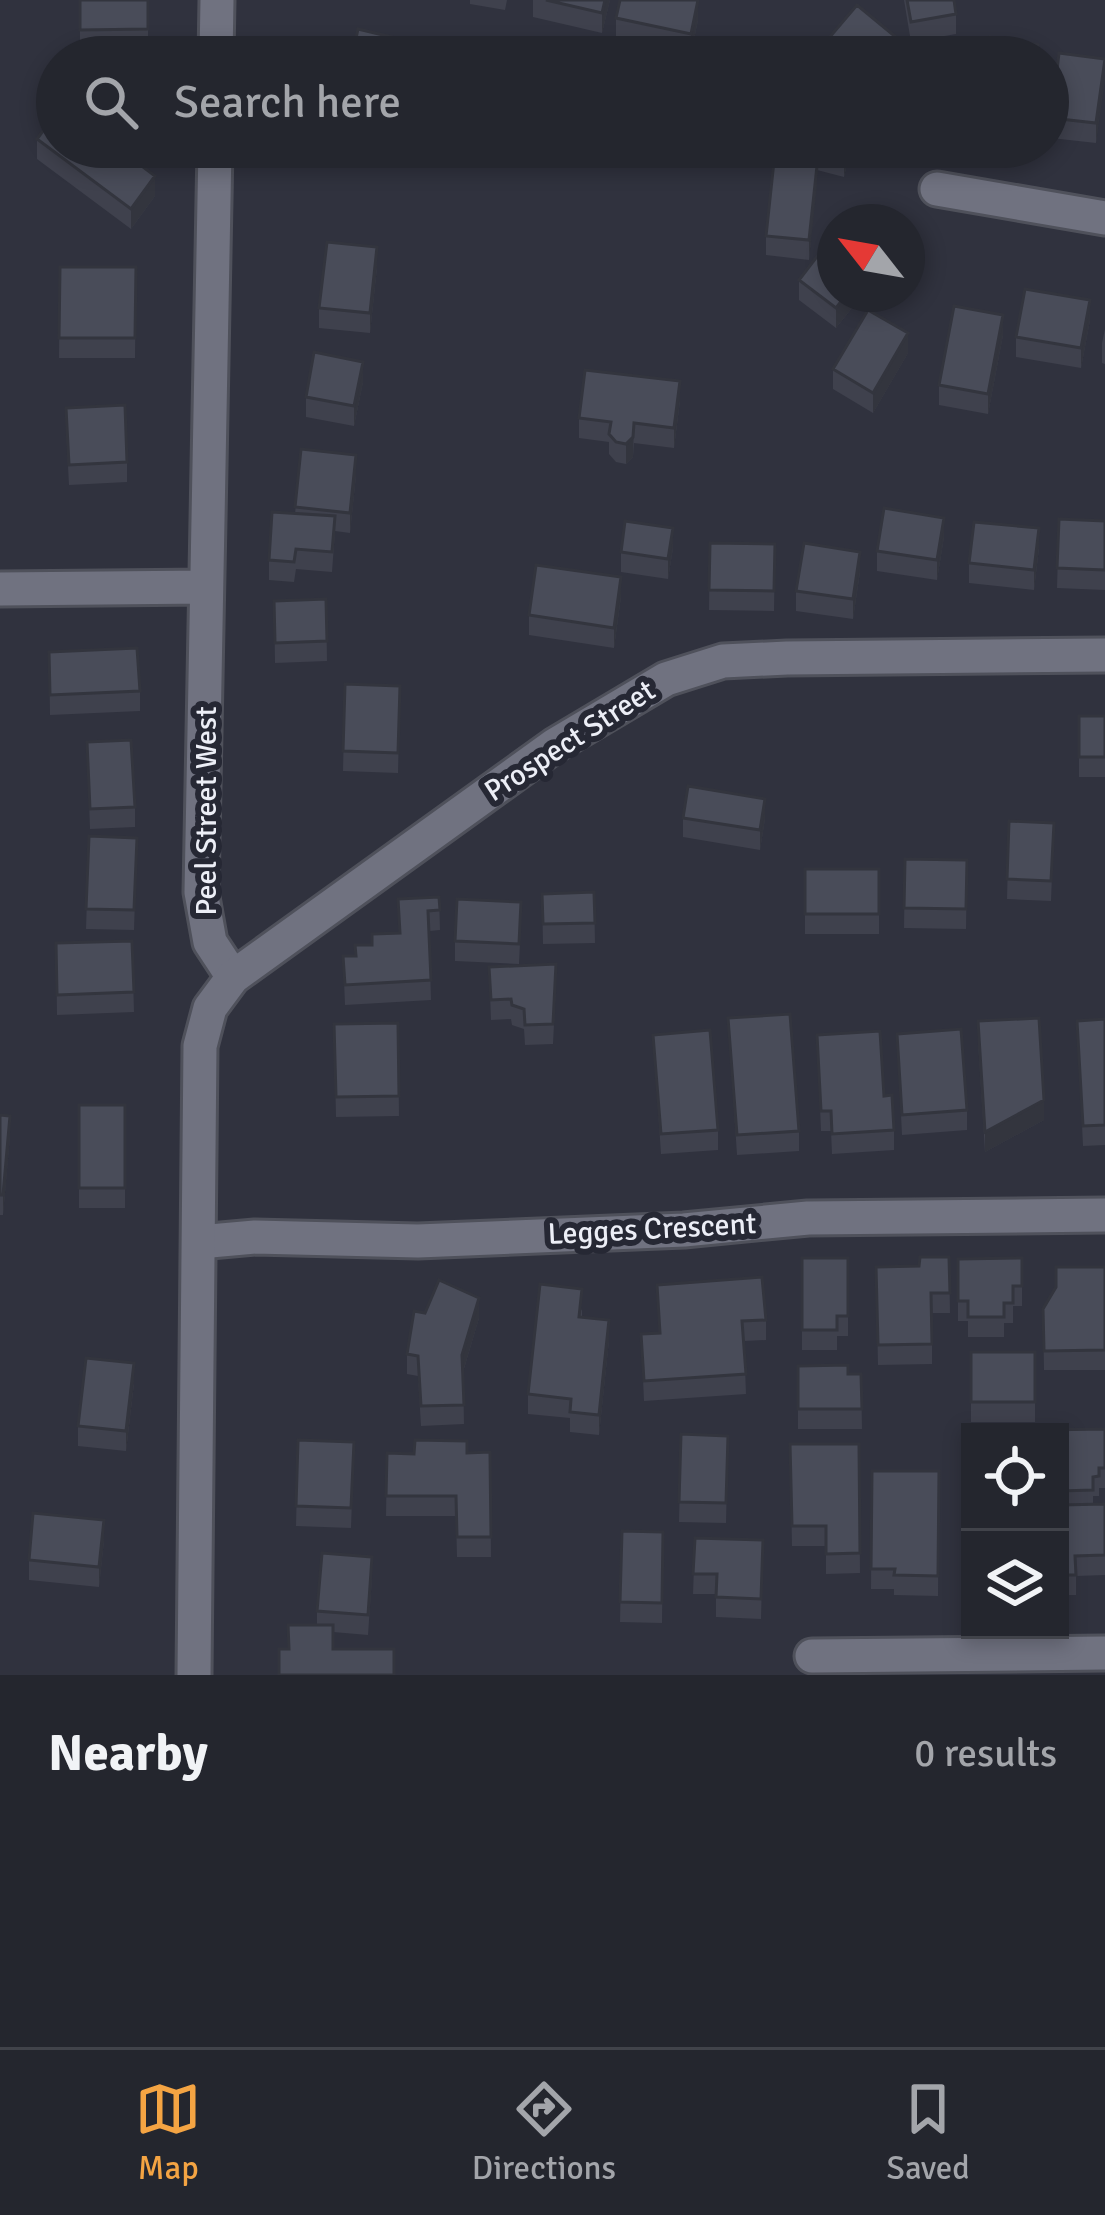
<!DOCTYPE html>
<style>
:root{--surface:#24262e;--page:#30323a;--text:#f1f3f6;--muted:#a3a5aa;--line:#41434a;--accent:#f4a443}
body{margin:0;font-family:Signika,sans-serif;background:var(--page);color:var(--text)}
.controls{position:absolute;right:36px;bottom:36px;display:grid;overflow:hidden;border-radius:0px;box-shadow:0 6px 18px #0003}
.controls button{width:108px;height:108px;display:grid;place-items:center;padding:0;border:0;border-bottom:3px solid var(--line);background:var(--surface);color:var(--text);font:60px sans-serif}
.compass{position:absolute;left:817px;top:204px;width:108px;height:108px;border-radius:50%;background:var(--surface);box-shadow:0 6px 18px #0003;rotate:301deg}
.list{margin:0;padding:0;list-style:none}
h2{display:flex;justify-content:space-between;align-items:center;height:156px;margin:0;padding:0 48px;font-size:51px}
h2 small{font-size:39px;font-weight:400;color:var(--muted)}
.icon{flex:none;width:66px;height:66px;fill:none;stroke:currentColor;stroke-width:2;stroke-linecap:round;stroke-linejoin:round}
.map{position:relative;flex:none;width:1105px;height:1675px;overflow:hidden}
.search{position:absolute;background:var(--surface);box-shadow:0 6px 18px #0003;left:36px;right:36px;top:36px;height:132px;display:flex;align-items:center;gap:30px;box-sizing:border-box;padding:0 42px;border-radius:66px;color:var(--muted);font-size:45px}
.sheet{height:372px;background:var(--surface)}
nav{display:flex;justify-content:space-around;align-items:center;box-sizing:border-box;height:168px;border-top:3px solid var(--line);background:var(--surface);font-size:33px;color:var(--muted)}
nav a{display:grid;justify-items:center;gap:6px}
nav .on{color:var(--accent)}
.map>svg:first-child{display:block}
</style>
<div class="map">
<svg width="1105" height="1675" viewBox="0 0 1105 1675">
<rect width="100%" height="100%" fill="#30323e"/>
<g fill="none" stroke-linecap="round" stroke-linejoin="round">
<g stroke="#4f515b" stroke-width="39">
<path id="minor" d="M 216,57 L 217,0
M 215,147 L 201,892 L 210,942 L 233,977
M 937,189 L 1105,218
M 0,589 L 206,587
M 199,1242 L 255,1237 L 418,1241 L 684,1230 L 808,1218 L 1105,1215
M 812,1656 L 1105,1653"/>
</g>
<g stroke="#4f515b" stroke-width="39">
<path id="tertiary" d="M 194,1675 L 200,1046 L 210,1008 L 233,977 L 555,745 L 666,679 L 723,661 L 787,658 L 1105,655"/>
</g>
<use href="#minor" stroke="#707280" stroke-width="33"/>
<use href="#tertiary" stroke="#707280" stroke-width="33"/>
</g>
<path fill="#3f414d" d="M 80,0 L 148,0 L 148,49 L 80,50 Z
M 470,0 L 507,0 L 505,10 L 470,4 Z
M 533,0 L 610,0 L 602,33 L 533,17 Z
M 904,0 L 954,0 L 956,14 L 956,34 L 911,42 Z
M 616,18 L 698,20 L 691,54 L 616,38 Z
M 1105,59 L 1096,143 L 1051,138 L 1051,118 Z
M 37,139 L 155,196 L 131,229 L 37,159 Z
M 789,147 L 851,147 L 844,177 L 817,170 L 809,260 L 766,255 L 766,236 L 789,163 Z
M 60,267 L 136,267 L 135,358 L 59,358 Z
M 377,267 L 370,333 L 319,328 L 319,308 Z
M 799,280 L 835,294 L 863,294 L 836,328 L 799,300 Z
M 1090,320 L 1081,368 L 1016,357 L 1016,337 Z
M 1105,329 L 1105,364 L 1102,363 L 1102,343 Z
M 1003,335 L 988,414 L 939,405 L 939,385 Z
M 908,353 L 873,413 L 833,389 L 833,369 Z
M 363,382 L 354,426 L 306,417 L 306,397 Z
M 680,401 L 674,448 L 634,443 L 633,457 L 626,464 L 616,462 L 609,454 L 609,442 L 579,438 L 579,418 Z
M 66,428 L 127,462 L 127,482 L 69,485 Z
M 301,449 L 356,475 L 350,533 L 335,531 L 332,572 L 296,569 L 294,582 L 269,580 L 269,560 L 295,514 Z
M 1059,519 L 1105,521 L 1105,590 L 1057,588 Z
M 944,537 L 937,580 L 877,571 L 877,551 Z
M 710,543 L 775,544 L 774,611 L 709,610 Z
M 673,548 L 668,579 L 621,572 L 621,552 Z
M 1039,548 L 1034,590 L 969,583 L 969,563 Z
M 860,572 L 853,619 L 796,611 L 796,591 Z
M 621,597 L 614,648 L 529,635 L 529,615 Z
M 326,599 L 327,661 L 275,663 L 274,601 Z
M 49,652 L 140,691 L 140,711 L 50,715 Z
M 345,684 L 400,686 L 398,773 L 343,771 Z
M 1079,716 L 1105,716 L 1105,777 L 1079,777 Z
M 87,742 L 135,807 L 135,827 L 90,829 Z
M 683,818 L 765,819 L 760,850 L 683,837 Z
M 1009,821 L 1054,823 L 1051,901 L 1007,899 Z
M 89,836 L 137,838 L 134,930 L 86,929 Z
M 905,859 L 967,860 L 966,929 L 904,928 Z
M 805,869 L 879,869 L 879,934 L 805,934 Z
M 594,892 L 595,943 L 543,944 L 542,894 Z
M 439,897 L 440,930 L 429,931 L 431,1000 L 345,1005 L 343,956 L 356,956 L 372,945 L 399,933 L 398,899 Z
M 521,922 L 519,964 L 455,961 L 455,941 Z
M 132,941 L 134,1012 L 57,1015 L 56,943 Z
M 489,967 L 556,984 L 553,1044 L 525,1045 L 524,1029 L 512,1025 L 511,1019 L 491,1020 Z
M 728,1018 L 799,1131 L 799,1151 L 737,1155 Z
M 1105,1019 L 1105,1145 L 1083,1146 L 1077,1021 Z
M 978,1021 L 1044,1120 L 985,1152 L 978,1041 Z
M 398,1023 L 399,1116 L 336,1117 L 334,1024 Z
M 897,1034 L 967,1110 L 967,1130 L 902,1135 Z
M 653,1035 L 718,1130 L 718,1150 L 661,1154 Z
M 817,1035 L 884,1096 L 894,1130 L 894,1150 L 832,1154 L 831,1131 L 821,1131 Z
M 79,1105 L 125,1105 L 125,1208 L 79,1208 Z
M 0,1115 L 10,1136 L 3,1215 L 0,1215 Z
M 949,1257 L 950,1313 L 932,1313 L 932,1364 L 878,1365 L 876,1267 L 919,1266 Z
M 802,1258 L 848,1258 L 848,1336 L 837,1336 L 837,1350 L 802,1350 Z
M 1022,1258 L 1022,1306 L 1013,1306 L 1013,1323 L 1004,1323 L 1004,1337 L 968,1337 L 968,1321 L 958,1321 L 958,1259 Z
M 1105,1267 L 1105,1370 L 1044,1370 L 1043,1309 Z
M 657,1285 L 766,1320 L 766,1340 L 744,1341 L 746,1394 L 644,1401 L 641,1334 L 659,1333 Z
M 582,1309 L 582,1317 L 609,1340 L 599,1435 L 570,1432 L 570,1418 L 528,1414 L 528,1394 Z
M 425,1313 L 479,1318 L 463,1372 L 464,1424 L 421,1426 L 418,1376 L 407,1374 L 407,1354 Z
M 971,1352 L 1035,1352 L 1035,1422 L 971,1422 Z
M 798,1366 L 848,1374 L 861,1374 L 862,1429 L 798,1429 Z
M 134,1383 L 126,1451 L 78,1446 L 78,1426 Z
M 1105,1429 L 1105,1488 L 1099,1488 L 1099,1496 L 1093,1496 L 1093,1505 L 1105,1504 L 1105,1575 L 1076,1576 L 1076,1595 L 1060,1595 L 1060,1432 Z
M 681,1434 L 728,1436 L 726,1523 L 679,1522 Z
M 298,1440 L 354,1442 L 351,1528 L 296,1526 Z
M 790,1444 L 859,1444 L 860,1573 L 826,1574 L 826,1546 L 792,1546 Z
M 490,1452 L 491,1557 L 457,1557 L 456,1516 L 386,1516 L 387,1453 Z
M 872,1471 L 939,1471 L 938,1596 L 894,1595 L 894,1589 L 871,1589 Z
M 963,1526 L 970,1526 L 970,1574 L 963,1574 Z
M 622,1531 L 663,1532 L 662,1623 L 620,1622 Z
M 695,1538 L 763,1540 L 761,1619 L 716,1617 L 716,1594 L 693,1594 Z
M 104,1540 L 99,1587 L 29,1580 L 29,1560 Z
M 372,1577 L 368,1635 L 333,1632 L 317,1625 L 317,1611 Z"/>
<path fill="#33353e" d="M 605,0 L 610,0 L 602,33 L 602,13 Z
M 698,0 L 698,20 L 691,54 L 691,34 Z
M 897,38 L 897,57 L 881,57 Z
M 1105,60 L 1105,80 L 1096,143 L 1096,123 Z
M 846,147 L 851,147 L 844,177 L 844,157 Z
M 817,166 L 817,186 L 809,260 L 809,240 Z
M 155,176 L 155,196 L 131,229 L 131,209 Z
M 377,247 L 377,267 L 370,333 L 370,313 Z
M 847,294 L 863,294 L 836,328 L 836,308 Z
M 1090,300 L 1090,320 L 1081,368 L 1081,348 Z
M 1003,315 L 1003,335 L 988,414 L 988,394 Z
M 908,333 L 908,353 L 873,413 L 873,393 Z
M 363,362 L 363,382 L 354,426 L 354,406 Z
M 680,381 L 680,401 L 674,448 L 674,428 Z
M 634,423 L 633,457 L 626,464 L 626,444 Z
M 356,455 L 356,475 L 350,533 L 350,513 Z
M 944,518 L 944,537 L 937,580 L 937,560 Z
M 673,528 L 673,548 L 668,579 L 668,559 Z
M 1039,528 L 1039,548 L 1034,590 L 1034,570 Z
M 860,552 L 860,572 L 853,619 L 853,599 Z
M 621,577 L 621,597 L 614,648 L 614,628 Z
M 765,799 L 765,819 L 760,850 L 760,830 Z
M 1044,1100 L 1044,1120 L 985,1152 L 985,1132 Z
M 10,1116 L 10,1136 L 3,1215 L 3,1195 Z
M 479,1298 L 479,1318 L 462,1375 L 462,1355 Z
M 609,1320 L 609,1340 L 599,1435 L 599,1415 Z
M 134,1363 L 134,1383 L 126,1451 L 126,1431 Z
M 104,1520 L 104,1540 L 99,1587 L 99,1567 Z"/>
<path fill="#494c59" stroke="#33353e" stroke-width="3" d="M 80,0 L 148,0 L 148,29 L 80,30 Z
M 546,0 L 605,0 L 602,13 Z
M 620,0 L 698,0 L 691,34 L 616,18 Z
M 907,0 L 954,0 L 956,14 L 911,22 Z
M 857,5 L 897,38 L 881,57 L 822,57 L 817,52 Z
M 358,29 L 408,41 L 405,57 L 352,57 Z
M 990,37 L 1038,45 L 1036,57 L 987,57 Z
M 1059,53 L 1105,59 L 1096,123 L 1051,118 Z
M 57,112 L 57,147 L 117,147 L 155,176 L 131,209 L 37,139 Z
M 802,147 L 846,147 L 844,157 Z
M 774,161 L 817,166 L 809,240 L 766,236 Z
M 832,237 L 835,240 L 835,294 L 847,294 L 836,308 L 799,280 Z
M 327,242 L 377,247 L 370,313 L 319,308 Z
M 60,267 L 136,267 L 135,338 L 59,338 Z
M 1025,289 L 1090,300 L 1081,348 L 1016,337 Z
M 954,306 L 1003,315 L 988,394 L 939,385 Z
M 868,310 L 908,333 L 873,393 L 833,369 Z
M 314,352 L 363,362 L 354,406 L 306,397 Z
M 585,370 L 680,381 L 674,428 L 634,423 L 633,437 L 626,444 L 616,442 L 609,434 L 611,422 L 579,418 Z
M 125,405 L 127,462 L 69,465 L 66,408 Z
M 301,449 L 356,455 L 350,513 L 295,507 Z
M 884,508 L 944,518 L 937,560 L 877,551 Z
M 272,512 L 335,516 L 332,552 L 296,549 L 294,562 L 269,560 Z
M 1059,519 L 1105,521 L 1105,570 L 1057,568 Z
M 625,521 L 673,528 L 668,559 L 621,552 Z
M 974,522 L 1039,528 L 1034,570 L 969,563 Z
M 710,543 L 775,544 L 774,591 L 709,590 Z
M 804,543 L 860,552 L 853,599 L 796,591 Z
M 536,565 L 621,577 L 614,628 L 529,615 Z
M 326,599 L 327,641 L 275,643 L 274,601 Z
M 137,648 L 140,691 L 50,695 L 49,652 Z
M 345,684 L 400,686 L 398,753 L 343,751 Z
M 1079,716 L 1105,716 L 1105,757 L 1079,757 Z
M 131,740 L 135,807 L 90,809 L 87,742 Z
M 688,786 L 765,799 L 760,830 L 683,818 Z
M 1009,821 L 1054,823 L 1051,881 L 1007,879 Z
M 89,836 L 137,838 L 134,910 L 86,909 Z
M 905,859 L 967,860 L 966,909 L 904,908 Z
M 805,869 L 879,869 L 879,914 L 805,914 Z
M 594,892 L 595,923 L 543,924 L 542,894 Z
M 439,897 L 440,910 L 428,911 L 431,980 L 345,985 L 343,956 L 356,956 L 355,945 L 372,945 L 372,934 L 400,933 L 398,899 Z
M 457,899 L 521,902 L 519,944 L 455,941 Z
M 132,941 L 134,992 L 57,995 L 56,943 Z
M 556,964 L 553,1024 L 525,1025 L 524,1009 L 512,1005 L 511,999 L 491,1000 L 489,967 Z
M 790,1014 L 799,1131 L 737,1135 L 728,1018 Z
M 1039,1018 L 1044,1100 L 985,1132 L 978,1021 Z
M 1105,1019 L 1105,1125 L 1083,1126 L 1077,1021 Z
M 398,1023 L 399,1096 L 336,1097 L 334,1024 Z
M 961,1029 L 967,1110 L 902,1115 L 897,1034 Z
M 710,1030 L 718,1130 L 661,1134 L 653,1035 Z
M 880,1031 L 884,1096 L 892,1095 L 894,1130 L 832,1134 L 831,1111 L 821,1111 L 817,1035 Z
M 79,1105 L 125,1105 L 125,1188 L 79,1188 Z
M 0,1115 L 10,1116 L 3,1195 L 0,1195 Z
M 920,1257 L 949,1257 L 950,1293 L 931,1293 L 932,1344 L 878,1345 L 876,1267 L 919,1266 Z
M 802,1258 L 848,1258 L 848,1316 L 837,1316 L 837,1330 L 802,1330 Z
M 1022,1258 L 1022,1286 L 1013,1286 L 1013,1303 L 1004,1303 L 1004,1317 L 968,1317 L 968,1301 L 958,1301 L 958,1259 Z
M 1056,1267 L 1105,1267 L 1105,1350 L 1044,1351 L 1043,1309 L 1056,1287 Z
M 762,1277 L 766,1320 L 742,1321 L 746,1374 L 644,1381 L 641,1334 L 660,1333 L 657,1285 Z
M 439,1280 L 479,1298 L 462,1355 L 464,1405 L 421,1406 L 418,1356 L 407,1354 L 414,1311 L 425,1313 Z
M 540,1284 L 582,1289 L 579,1317 L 609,1320 L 599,1415 L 570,1412 L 571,1399 L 528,1394 Z
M 971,1352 L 1035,1352 L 1035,1402 L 971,1402 Z
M 86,1358 L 134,1363 L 126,1431 L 78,1426 Z
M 848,1365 L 848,1374 L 861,1374 L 862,1409 L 798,1409 L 798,1366 Z
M 1105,1429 L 1105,1468 L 1099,1468 L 1099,1476 L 1093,1477 L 1093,1490 L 1060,1491 L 1060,1432 L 1040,1432 L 1040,1430 Z
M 681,1434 L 728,1436 L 726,1503 L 679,1502 Z
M 298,1440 L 354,1442 L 351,1508 L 296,1506 Z
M 415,1440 L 467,1441 L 467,1453 L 490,1452 L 491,1537 L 457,1537 L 456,1496 L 386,1496 L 387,1453 L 414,1454 Z
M 790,1444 L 859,1444 L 860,1553 L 826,1554 L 826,1526 L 792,1526 Z
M 872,1471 L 939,1471 L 938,1576 L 894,1575 L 895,1569 L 871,1569 Z
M 1105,1504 L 1105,1555 L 1075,1556 L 1076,1575 L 1060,1575 L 1060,1505 Z
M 33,1513 L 104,1520 L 99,1567 L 29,1560 Z
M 963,1526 L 970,1526 L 970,1554 L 963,1554 Z
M 622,1531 L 663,1532 L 662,1603 L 620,1602 Z
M 695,1538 L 763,1540 L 761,1599 L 716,1597 L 717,1574 L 693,1574 Z
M 322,1553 L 372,1557 L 368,1615 L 317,1611 Z
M 288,1625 L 333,1625 L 333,1649 L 394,1649 L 394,1675 L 279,1675 L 279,1649 L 289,1649 Z"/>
<g text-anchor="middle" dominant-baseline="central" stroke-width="12" stroke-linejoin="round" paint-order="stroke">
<g font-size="30" fill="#eceef6" stroke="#262834">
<text transform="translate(570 741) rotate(-33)">Prospect Street</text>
<text transform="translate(206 811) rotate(-90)">Peel Street West</text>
<text transform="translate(652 1229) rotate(-3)">Legges Crescent</text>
</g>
</g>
</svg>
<div class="controls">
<button><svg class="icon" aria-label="locate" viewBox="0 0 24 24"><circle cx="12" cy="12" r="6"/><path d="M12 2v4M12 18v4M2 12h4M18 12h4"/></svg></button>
<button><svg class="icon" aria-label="layers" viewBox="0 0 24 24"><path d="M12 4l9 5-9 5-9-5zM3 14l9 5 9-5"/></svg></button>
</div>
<svg class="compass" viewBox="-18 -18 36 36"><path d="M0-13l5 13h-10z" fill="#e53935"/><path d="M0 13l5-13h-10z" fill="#a3a5aa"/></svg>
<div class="search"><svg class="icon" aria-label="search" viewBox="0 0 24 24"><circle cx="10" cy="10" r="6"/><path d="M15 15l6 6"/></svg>Search here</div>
</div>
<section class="sheet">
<h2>Nearby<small>0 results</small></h2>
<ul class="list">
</ul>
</section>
<nav>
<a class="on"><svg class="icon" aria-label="map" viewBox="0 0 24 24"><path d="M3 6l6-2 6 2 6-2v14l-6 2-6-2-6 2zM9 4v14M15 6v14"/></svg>Map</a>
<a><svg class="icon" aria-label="directions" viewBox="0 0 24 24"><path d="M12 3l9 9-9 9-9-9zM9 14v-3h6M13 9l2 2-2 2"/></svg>Directions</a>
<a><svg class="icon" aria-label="saved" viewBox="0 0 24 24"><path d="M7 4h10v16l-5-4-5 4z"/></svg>Saved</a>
</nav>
